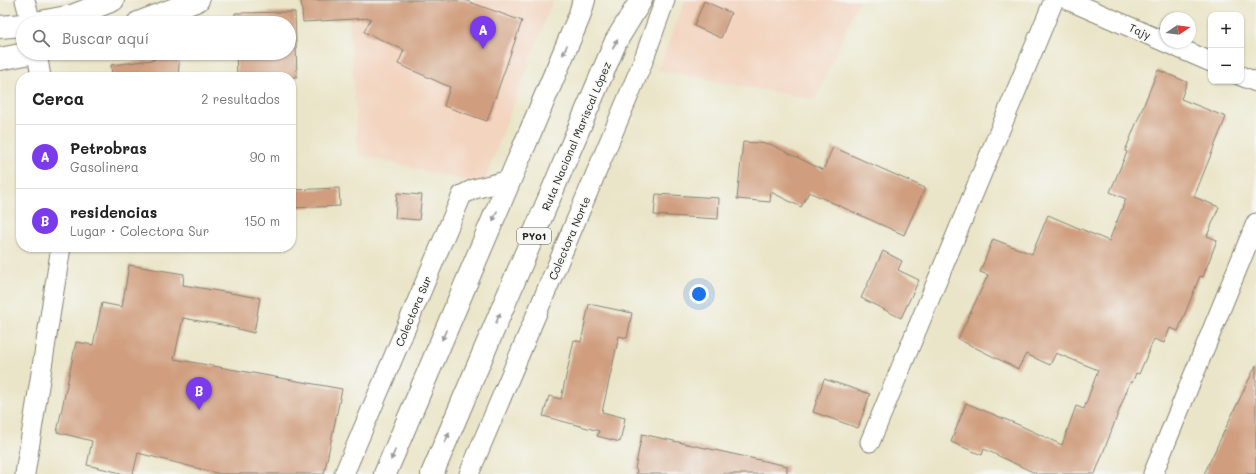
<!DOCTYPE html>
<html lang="es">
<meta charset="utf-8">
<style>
:root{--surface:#fff;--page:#f2f2f2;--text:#222;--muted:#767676;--line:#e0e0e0;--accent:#7c3aed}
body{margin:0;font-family:Mali,sans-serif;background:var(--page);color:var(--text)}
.controls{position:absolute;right:12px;top:12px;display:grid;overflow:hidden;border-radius:8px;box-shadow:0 1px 3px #0004}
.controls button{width:36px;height:36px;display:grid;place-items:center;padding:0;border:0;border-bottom:1px solid var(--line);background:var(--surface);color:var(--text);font:20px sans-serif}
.compass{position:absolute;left:1160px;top:12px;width:36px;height:36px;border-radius:50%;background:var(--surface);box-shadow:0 1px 3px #0004;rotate:77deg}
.you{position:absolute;left:699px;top:294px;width:14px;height:14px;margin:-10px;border:3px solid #fff;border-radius:50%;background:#1a73e8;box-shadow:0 0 0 6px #1a73e833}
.badge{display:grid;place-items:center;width:26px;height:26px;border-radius:50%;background:var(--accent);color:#fff;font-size:13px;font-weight:700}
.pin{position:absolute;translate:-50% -33px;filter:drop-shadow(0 1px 2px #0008)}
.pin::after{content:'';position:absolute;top:21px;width:14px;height:12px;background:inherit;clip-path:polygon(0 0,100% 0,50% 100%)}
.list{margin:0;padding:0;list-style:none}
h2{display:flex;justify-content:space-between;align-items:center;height:52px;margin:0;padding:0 16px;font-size:17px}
h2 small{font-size:13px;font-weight:400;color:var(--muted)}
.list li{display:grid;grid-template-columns:26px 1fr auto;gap:12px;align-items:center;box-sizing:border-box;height:64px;padding:0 16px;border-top:1px solid var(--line)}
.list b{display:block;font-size:15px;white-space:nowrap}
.list p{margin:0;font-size:13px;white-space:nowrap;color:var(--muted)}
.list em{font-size:13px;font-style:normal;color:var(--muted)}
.icon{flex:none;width:22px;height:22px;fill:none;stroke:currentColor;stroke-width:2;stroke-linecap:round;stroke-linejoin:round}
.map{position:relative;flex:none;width:1256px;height:474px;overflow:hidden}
.search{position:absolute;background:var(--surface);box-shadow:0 1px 3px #0004;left:16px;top:16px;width:280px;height:44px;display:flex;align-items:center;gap:10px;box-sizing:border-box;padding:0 14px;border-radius:22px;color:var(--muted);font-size:15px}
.panel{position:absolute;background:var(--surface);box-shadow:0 1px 3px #0004;left:16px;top:72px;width:280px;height:180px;border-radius:16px}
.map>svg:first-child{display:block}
</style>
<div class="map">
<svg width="1256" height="474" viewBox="0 0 1256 474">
<rect width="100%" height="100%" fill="#f6f6f2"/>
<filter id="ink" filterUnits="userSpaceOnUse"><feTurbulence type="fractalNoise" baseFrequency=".025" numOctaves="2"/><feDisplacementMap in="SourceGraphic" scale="8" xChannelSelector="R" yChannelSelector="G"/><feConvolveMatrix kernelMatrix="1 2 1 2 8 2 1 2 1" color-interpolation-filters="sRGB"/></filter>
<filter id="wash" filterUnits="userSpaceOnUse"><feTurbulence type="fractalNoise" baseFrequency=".012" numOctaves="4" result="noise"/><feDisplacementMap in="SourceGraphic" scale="16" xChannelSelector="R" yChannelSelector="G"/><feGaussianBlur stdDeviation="0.9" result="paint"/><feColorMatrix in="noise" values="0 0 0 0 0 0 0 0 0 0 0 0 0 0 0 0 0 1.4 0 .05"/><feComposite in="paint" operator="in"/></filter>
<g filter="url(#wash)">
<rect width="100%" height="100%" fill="#eae5c8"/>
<path fill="#f3d4bf" d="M 348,0 L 553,0 L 483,185 L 358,154 Z
M 685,0 L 859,0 L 815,100 L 658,70 Z"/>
<g id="blocks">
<path fill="#d09e7e" d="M 301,0 L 464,0 L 522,21 L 487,121 L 444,106 L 450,87 L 398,64 L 404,50 L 364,32 L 371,18 L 303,22 Z
M 704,1 L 731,13 L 721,38 L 694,26 Z
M 295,12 L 297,77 L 237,77 L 236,53 L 289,53 L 289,23 L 235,23 L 235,13 Z
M 155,53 L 180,53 L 178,77 L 112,77 L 111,65 L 154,60 Z
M 1158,70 L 1187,82 L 1181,99 L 1226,117 L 1194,197 L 1219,207 L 1207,236 L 1217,240 L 1203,277 L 1200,276 L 1178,331 L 1170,328 L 1164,343 L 1154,339 L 1139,374 L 1136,373 L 1132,383 L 1130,382 L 1095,474 L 1037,474 L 984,449 L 982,455 L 951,442 L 966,403 L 1019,425 L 1062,445 L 1076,406 L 1084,409 L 1098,370 L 1056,353 L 1050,365 L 1026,354 L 1018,369 L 958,339 L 988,275 L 980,272 L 993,239 L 1032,254 L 1048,215 L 1109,241 L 1126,199 L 1110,192 L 1127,152 L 1125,151 Z
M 743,142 L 770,144 L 823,170 L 833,147 L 925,188 L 904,235 L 809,192 L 801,207 L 771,192 L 770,202 L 737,199 Z
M 339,188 L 340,206 L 291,208 L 291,190 Z
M 397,193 L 422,195 L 419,220 L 395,218 Z
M 656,194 L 719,198 L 718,219 L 654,215 Z
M 883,251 L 902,261 L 898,270 L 919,280 L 901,318 L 861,298 Z
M 129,265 L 184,274 L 183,285 L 260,298 L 254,333 L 222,325 L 183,318 L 174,359 L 342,389 L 324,474 L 220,474 L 138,453 L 133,474 L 125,474 L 87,465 L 92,441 L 57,432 L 76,342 L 93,345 L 102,303 L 122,307 Z
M 589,304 L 632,313 L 627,338 L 619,336 L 602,412 L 625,418 L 620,442 L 597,436 L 599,431 L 543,416 L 549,396 L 561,399 L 574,340 L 581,342 Z
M 1256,365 L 1256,474 L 1204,474 L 1229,421 Z
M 824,379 L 870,394 L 858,428 L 813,412 Z
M 642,434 L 787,466 L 787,474 L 636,474 L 637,470 L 635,469 Z"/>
</g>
</g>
<g filter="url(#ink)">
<use href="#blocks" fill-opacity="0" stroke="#838072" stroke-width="1"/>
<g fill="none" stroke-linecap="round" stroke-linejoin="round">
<g stroke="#838072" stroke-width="21">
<path id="street" d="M 25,0 L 31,23
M 1068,0 L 1211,62
M 37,53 L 41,77
M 1241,76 L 1256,82
M 870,442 L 1054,0
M 25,474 L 61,247
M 344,474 L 462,195 L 474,189 L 510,180
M 469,474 L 642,64 L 665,0
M 1153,474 L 1256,223"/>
</g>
<g stroke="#838072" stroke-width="24">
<path id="secondary" d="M 35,23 L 72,16 L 113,0
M 138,23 L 198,0
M 0,27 L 23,25
M 0,59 L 30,53"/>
</g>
<g stroke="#838072" stroke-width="24">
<path id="highway" d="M 385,474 L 579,17 L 584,0
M 432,474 L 616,41 L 641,0"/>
</g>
<use href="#street" stroke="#fff" stroke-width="19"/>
<use href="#secondary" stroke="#fff" stroke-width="22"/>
<use href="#highway" stroke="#fff" stroke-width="22"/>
</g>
<defs><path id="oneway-solid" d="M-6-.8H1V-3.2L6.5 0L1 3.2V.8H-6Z"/></defs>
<g fill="#999">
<use href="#oneway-solid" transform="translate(615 44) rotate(-65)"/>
<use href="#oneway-solid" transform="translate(565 50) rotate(113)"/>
<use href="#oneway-solid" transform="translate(495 216) rotate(113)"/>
<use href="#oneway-solid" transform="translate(498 318) rotate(-67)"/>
<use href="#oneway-solid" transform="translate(444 335) rotate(113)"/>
<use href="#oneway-solid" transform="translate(447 438) rotate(-67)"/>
<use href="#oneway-solid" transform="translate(393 455) rotate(113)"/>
</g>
</g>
<g text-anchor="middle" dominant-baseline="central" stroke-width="3" stroke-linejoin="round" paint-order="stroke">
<rect fill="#f6f6f2" stroke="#5d5d5c" stroke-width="1" x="517" y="228" width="34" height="16" rx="3"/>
<g font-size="10" font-weight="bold" fill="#1c1c1c">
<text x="534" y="236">PY01</text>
</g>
<g font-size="11" fill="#1c1c1c" stroke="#f6f6f2">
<text transform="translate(1140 31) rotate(24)">Tajy</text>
<text transform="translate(576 136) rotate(-67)">Ruta Nacional Mariscal López</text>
<text transform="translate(569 238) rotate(-67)">Colectora Norte</text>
<text transform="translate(413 311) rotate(-67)">Colectora Sur</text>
</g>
</g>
</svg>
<div class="controls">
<button>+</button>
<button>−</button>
</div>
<svg class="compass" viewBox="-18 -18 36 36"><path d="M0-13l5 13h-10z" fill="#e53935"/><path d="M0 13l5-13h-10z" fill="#767676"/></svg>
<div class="you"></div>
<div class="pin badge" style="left:483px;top:49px">A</div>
<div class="pin badge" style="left:199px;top:410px">B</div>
<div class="search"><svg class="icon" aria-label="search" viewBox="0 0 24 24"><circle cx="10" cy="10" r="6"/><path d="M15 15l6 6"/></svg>Buscar aquí</div>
<section class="panel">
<h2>Cerca<small>2 resultados</small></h2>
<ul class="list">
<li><span class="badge">A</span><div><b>Petrobras</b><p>Gasolinera</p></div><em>90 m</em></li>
<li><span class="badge">B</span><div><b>residencias</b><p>Lugar · Colectora Sur</p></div><em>150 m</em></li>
</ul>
</section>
</div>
